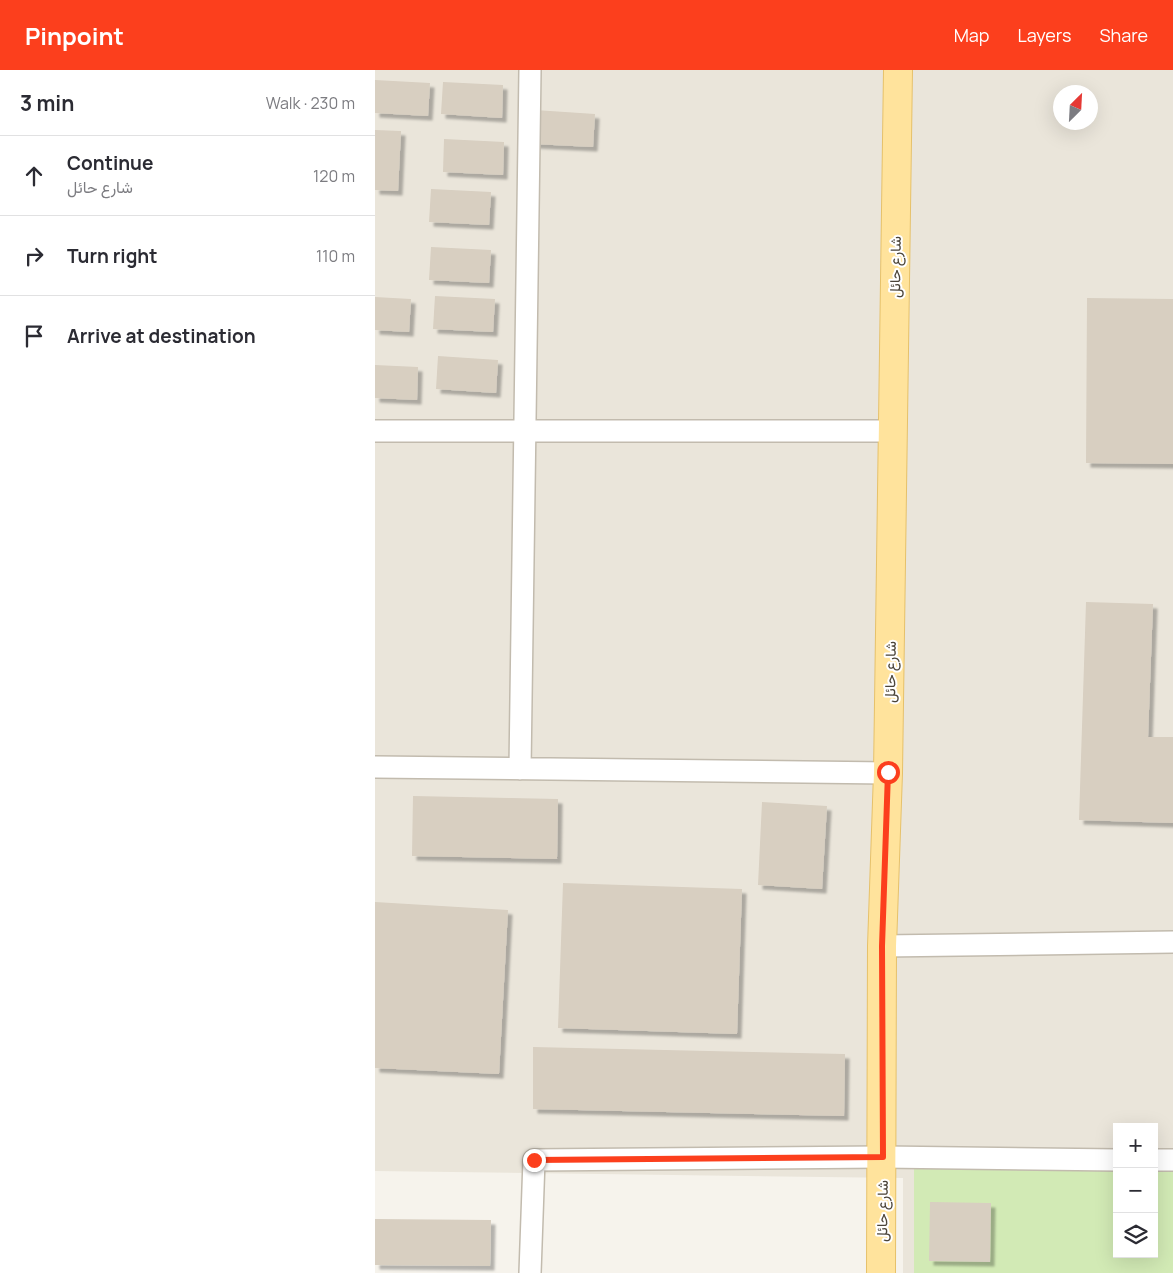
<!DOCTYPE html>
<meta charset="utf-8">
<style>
:root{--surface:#fff;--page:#f2f2f3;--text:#2b2b33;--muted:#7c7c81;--line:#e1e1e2;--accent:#fc3f1d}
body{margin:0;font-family:Manrope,Vazirmatn,sans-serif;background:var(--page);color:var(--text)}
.controls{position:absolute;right:15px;bottom:15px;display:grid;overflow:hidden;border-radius:0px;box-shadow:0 5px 20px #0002}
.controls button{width:45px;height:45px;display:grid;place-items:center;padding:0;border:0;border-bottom:1px solid var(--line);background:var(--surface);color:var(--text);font:25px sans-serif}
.compass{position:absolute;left:678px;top:15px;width:45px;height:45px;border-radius:50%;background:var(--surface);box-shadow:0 5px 20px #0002;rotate:24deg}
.stop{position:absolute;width:15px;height:15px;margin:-11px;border:4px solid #fc3f1d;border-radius:50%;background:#fff}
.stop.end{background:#fc3f1d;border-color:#fff;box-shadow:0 1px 5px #0008}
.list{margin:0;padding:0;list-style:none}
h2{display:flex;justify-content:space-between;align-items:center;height:65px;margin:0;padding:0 20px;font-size:21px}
h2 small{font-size:16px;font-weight:400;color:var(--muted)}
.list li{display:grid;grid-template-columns:32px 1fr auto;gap:15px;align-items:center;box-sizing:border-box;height:80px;padding:0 20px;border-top:1px solid var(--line)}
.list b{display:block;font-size:19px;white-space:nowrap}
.list p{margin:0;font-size:16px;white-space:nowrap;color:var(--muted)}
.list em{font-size:16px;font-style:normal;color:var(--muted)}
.icon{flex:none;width:28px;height:28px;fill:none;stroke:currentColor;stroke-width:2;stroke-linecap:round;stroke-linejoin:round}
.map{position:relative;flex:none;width:798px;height:1203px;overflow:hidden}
header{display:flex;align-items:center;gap:30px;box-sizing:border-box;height:70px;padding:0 25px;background:var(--accent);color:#fff}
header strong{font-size:24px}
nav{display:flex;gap:28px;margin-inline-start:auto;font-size:18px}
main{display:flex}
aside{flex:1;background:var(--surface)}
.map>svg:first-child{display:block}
</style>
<header>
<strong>Pinpoint</strong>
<nav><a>Map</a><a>Layers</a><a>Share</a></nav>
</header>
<main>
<aside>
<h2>3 min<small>Walk · 230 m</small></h2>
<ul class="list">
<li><svg class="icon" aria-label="ahead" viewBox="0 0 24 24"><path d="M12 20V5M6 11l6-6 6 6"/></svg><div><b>Continue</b><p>شارع حائل</p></div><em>120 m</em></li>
<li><svg class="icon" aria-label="right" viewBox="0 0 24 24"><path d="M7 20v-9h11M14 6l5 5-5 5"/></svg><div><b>Turn right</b></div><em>110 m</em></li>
<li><svg class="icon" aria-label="arrive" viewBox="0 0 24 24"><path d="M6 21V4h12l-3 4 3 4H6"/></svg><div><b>Arrive at destination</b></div></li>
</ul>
</aside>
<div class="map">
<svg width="798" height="1203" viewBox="0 0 798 1203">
<defs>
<filter id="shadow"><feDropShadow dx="4.5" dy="4.5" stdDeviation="1" flood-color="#0004"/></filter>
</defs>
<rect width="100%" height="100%" fill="#f6f3ec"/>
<path fill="#eae5da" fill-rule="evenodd" d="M 0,0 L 798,0 L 798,1203 L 528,1203 L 528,1108 L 0,1101 ZM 686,22 L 716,22 L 716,52 L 686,52 ZM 742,1057 L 779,1057 L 779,1184 L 742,1184 Z"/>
<path fill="#d2eab5" d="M 539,1099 L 742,1099 L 742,1184 L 779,1184 L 779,1099 L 798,1099 L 798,1203 L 539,1203 Z"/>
<path fill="#d8cfc1" filter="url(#shadow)" d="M 0,10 L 55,13 L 53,46 L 0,43 Z
M 68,12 L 128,15 L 127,48 L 66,44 Z
M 160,40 L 220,44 L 218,77 L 158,74 Z
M 0,60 L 26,61 L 23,121 L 0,120 Z
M 69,69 L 129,72 L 128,105 L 68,102 Z
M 56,119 L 116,122 L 114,155 L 54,152 Z
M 56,177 L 116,180 L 114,213 L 54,210 Z
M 60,226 L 120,229 L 118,262 L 58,259 Z
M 0,227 L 36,229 L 34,262 L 0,260 Z
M 712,228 L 798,229 L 798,394 L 711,393 Z
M 63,286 L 123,290 L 121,323 L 61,319 Z
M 0,295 L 43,297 L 42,330 L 0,328 Z
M 711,532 L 778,534 L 773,667 L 798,667 L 798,753 L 704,750 Z
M 38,726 L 183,729 L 182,789 L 37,786 Z
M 387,732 L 452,736 L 447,819 L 383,815 Z
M 188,813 L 367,819 L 362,964 L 183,958 Z
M 0,832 L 133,840 L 124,1004 L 0,998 Z
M 158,977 L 470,984 L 469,1046 L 158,1039 Z
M 555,1132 L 616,1133 L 615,1192 L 554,1191 Z
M 0,1149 L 116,1150 L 115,1196 L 0,1195 Z"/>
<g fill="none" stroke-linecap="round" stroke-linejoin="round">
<g stroke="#c2bbae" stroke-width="24">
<path id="street" d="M 0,361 L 518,361
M 0,697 L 513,703
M 145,699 L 155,0
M 507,876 L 798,872
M 779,1090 L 798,1090
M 155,1203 L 159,1090 L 508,1087 L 742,1090"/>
</g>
<g stroke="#e6c16a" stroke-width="30">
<path id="primary" d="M 506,1203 L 507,876 L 513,703 L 523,0"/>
</g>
<use href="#street" stroke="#fff" stroke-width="21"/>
<use href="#primary" stroke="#ffe39c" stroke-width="28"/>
</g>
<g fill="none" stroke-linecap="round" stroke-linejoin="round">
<path stroke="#fc3f1d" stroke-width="6" d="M 159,1090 L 508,1087 L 507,876 L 513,702"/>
</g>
<g text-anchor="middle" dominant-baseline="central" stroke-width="4" stroke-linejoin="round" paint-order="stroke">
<g font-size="15" fill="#4b4439" stroke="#fff">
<text transform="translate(520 197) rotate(-89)">شارع حائل</text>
<text transform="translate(515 602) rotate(-89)">شارع حائل</text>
<text transform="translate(507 1141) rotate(-89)">شارع حائل</text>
</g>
</g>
</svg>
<div class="controls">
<button>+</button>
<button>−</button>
<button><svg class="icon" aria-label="layers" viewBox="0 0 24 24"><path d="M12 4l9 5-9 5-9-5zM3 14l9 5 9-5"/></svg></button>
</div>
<svg class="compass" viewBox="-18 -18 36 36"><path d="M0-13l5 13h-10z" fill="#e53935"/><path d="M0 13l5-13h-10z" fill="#7c7c81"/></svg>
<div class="stop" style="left:513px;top:702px"></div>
<div class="stop end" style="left:159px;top:1090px"></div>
</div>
</main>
